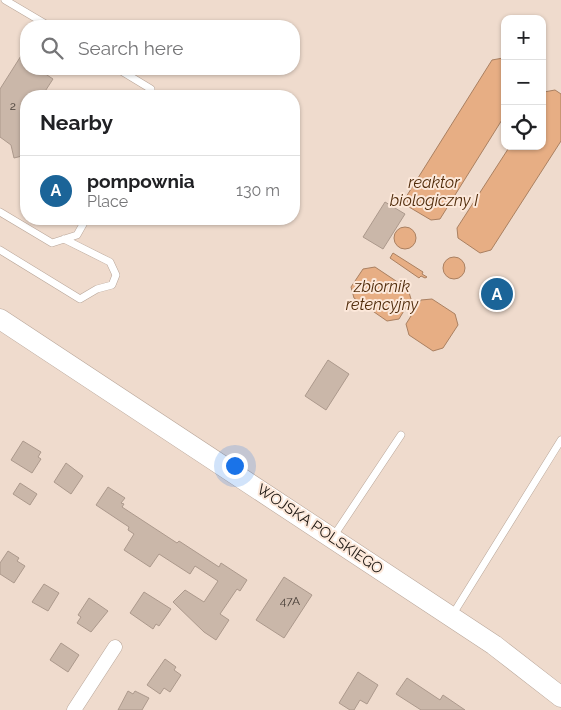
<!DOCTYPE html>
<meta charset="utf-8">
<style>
:root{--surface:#fff;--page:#f6f6f6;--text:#202124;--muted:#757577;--line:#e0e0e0;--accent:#1b6498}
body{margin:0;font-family:Raleway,sans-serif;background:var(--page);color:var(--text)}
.controls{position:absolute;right:15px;top:15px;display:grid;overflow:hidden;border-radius:10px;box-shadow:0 1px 4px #0004}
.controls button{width:45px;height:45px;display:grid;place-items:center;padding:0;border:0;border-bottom:1px solid var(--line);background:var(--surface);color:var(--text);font:25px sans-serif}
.you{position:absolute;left:234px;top:465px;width:18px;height:18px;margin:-12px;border:4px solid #fff;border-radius:50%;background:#1a73e8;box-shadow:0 0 0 8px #1a73e833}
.badge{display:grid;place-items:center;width:32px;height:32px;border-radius:50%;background:var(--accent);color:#fff;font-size:16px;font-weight:700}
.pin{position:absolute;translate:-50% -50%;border:2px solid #fff;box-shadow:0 1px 5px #0006}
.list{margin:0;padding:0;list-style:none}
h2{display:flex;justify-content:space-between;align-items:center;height:65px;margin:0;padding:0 20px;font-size:21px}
h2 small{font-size:16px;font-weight:400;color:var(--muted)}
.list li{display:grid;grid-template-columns:32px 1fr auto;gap:15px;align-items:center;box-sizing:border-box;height:70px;padding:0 20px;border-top:1px solid var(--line)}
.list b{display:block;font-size:19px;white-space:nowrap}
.list p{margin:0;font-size:16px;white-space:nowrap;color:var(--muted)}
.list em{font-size:16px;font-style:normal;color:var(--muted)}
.icon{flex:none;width:28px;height:28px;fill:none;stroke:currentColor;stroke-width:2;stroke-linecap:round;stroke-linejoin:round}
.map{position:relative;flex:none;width:561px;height:710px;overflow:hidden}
.search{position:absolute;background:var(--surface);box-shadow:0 1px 4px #0004;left:20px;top:20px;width:280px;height:55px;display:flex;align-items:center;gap:12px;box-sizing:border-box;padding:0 18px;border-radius:20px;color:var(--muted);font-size:19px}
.panel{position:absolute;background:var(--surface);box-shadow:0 1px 4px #0004;left:20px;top:90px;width:280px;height:135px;border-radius:20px}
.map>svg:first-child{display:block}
</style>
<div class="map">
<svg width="561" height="710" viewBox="0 0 561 710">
<rect width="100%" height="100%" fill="#efdbcd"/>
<path fill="#e7ae84" stroke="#aa8061" d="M 503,58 L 505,115 L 440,219 L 431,220 L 409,207 L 406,197 L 492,60 Z
M 555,90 L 561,94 L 561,141 L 491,250 L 480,253 L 458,238 L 457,228 L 510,146 L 542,146 L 542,96 L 544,92 Z
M394 238a11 11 0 1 1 22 0a11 11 0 1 1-22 0Z
M 393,253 L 423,272 L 422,274 L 427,277 L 425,278 L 421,276 L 419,278 L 390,258 Z
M443 268a11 11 0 1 1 22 0a11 11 0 1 1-22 0Z
M 375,267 L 408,289 L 411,299 L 399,319 L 387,321 L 354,298 L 351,287 L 363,269 Z
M 432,299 L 455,314 L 458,325 L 443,348 L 433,351 L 409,335 L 406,324 L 421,300 Z"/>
<path fill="#cab7a9" stroke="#ac998c" d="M 26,48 L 26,69 L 38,69 L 53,79 L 42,96 L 26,96 L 26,155 L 14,158 L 11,145 L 0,137 L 0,89 Z
M 385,202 L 405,214 L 383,249 L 363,237 Z
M486 294a11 11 0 1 1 22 0a11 11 0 1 1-22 0Z
M 328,360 L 349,374 L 326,410 L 305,396 Z
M 23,441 L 41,452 L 38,457 L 41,459 L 32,473 L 11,460 Z
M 66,463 L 83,476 L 71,494 L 54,482 Z
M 20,483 L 37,494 L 30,505 L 13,494 Z
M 108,487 L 125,498 L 121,503 L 124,504 L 122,507 L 177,543 L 179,541 L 219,567 L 221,563 L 247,580 L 240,591 L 237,589 L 220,614 L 229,620 L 216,640 L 204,632 L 173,602 L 185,590 L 204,602 L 218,581 L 195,566 L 190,574 L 159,554 L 150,567 L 124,550 L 134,534 L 128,530 L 129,527 L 96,505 Z
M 8,551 L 19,558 L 17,561 L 25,566 L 14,583 L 0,574 L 0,563 Z
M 284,577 L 312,595 L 284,638 L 256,620 Z
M 44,584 L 59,593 L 48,611 L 32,602 Z
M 144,592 L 171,609 L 159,626 L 156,624 L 153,629 L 130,613 Z
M 89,598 L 108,611 L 91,632 L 77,623 L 81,617 L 78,615 Z
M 61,643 L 79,655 L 68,672 L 50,660 Z
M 165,659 L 176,667 L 174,670 L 181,675 L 170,692 L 164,688 L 160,694 L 147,685 Z
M 358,672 L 378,685 L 367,704 L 360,700 L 354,710 L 350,710 L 339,703 Z
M 407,678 L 440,700 L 443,695 L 465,710 L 421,710 L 396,694 Z
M 128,691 L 133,694 L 135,691 L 149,698 L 142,710 L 118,710 Z"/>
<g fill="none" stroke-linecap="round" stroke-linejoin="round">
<g stroke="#b9a699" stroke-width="8">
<path id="lane" d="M 5,0 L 49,26
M 118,69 L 151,89 L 151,96
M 0,212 L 52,243 L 77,235 L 86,219
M 0,250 L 80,299 L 97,289 L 112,285 L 116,275 L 110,262 L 64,239
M 333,537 L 401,435
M 453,614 L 561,440"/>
</g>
<g stroke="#b9a699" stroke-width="15">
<path id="street" d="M 74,710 L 115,647"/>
</g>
<g stroke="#b9a699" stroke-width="21">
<path id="secondary" d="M 0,319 L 494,645 L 561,697"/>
</g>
<use href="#lane" stroke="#fff" stroke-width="7"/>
<use href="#street" stroke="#fff" stroke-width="14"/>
<use href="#secondary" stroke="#fff" stroke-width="20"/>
</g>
<g text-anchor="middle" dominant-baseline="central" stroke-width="4" stroke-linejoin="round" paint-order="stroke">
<g font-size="12" fill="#463d36">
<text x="13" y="106">2</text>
<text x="290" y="601">47A</text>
</g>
<g font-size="15" fill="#1a140f" stroke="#fce8da">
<text transform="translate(320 529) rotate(34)">WOJSKA POLSKIEGO</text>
</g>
<g font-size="16" font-style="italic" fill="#512c0b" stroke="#fce8da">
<text x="434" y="182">reaktor<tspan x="434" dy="18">biologiczny I</tspan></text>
<text x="382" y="286">zbiornik<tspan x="382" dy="18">retencyjny</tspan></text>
</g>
</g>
</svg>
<div class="controls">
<button>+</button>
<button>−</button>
<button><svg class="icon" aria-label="locate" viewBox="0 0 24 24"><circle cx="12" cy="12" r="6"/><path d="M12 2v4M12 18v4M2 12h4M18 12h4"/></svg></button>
</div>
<div class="you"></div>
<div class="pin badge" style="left:497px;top:294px">A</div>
<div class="search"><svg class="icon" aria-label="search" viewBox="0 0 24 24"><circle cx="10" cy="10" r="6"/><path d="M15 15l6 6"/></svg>Search here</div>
<section class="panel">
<h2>Nearby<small></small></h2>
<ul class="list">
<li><span class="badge">A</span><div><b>pompownia</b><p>Place</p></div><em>130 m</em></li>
</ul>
</section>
</div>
